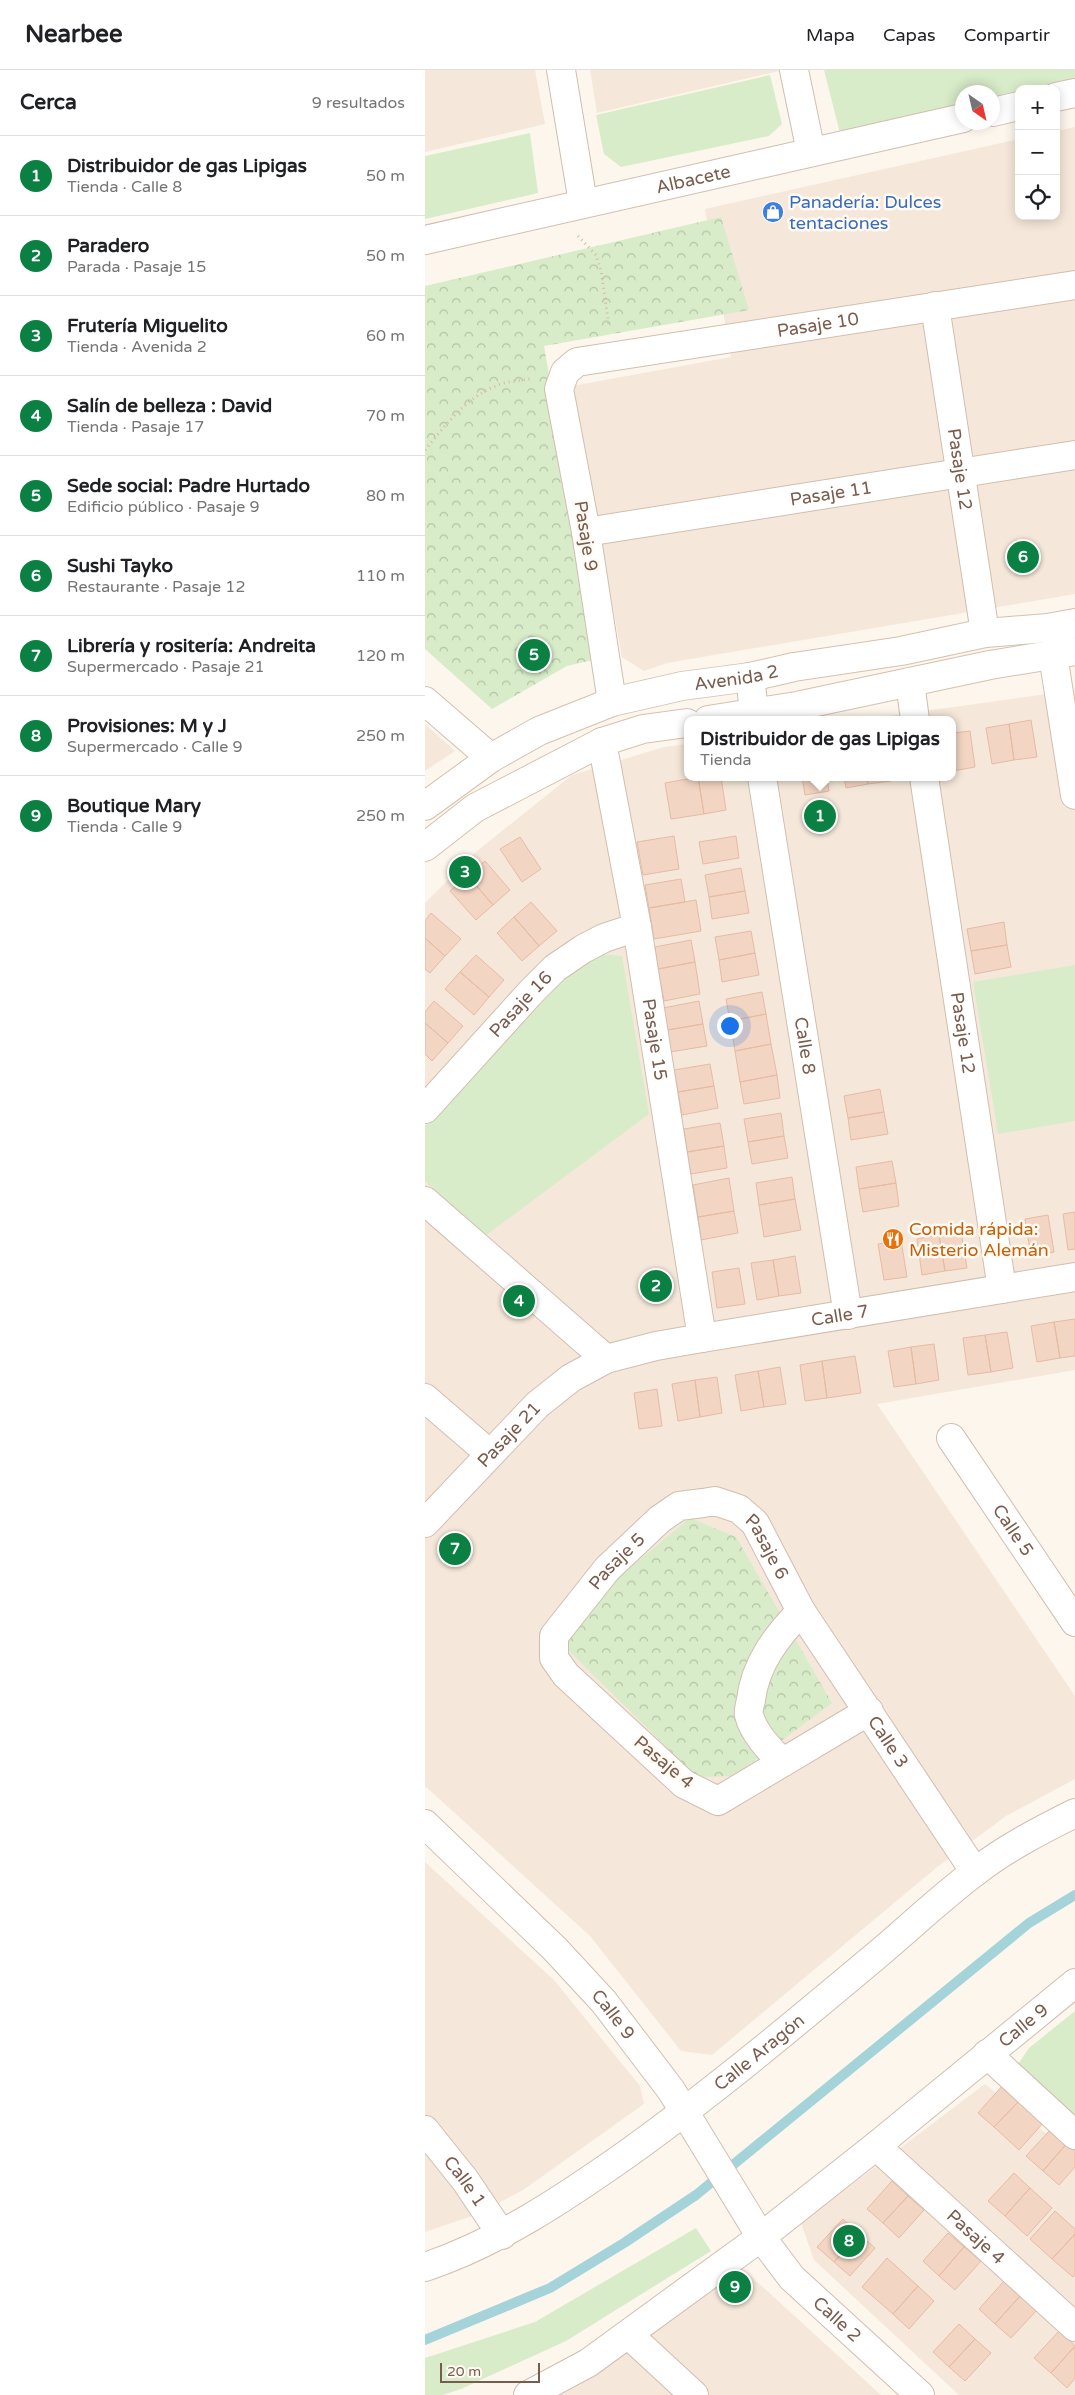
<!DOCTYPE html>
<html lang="es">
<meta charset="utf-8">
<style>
:root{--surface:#fff;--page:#f2f2f2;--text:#202124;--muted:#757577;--line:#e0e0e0;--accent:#0b8043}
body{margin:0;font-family:"Varela Round",sans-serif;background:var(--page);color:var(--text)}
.controls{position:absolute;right:15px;top:15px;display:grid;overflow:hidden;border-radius:10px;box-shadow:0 2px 12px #0003}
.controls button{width:45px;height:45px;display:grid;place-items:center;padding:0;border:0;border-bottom:1px solid var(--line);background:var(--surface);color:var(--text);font:25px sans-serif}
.compass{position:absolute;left:530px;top:15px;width:45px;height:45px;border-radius:50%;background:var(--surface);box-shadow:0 2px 12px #0003;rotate:146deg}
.scale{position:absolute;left:15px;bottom:12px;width:100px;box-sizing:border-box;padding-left:5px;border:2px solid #7a5c4d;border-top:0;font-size:14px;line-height:18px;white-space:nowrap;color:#7a5c4d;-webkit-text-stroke:4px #fffaf3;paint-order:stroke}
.you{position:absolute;left:304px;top:955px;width:18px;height:18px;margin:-12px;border:4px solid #fff;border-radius:50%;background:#1a73e8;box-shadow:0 0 0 8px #1a73e833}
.badge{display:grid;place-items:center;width:32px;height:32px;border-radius:50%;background:var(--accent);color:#fff;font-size:16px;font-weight:700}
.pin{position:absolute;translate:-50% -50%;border:2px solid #fff;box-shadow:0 1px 5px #0006}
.popup{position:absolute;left:259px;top:646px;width:272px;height:65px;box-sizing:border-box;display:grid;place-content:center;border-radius:10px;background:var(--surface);filter:drop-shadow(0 1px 4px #0005);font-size:16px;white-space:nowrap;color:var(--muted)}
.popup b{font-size:19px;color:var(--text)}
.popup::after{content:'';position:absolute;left:50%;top:100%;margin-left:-10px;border:10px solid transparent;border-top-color:var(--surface)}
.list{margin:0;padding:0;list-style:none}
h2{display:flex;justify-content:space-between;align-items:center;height:65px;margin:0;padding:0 20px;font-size:21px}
h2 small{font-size:16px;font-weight:400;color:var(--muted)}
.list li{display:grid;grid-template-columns:32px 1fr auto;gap:15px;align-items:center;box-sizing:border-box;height:80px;padding:0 20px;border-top:1px solid var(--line)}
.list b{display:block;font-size:19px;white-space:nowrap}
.list p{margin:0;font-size:16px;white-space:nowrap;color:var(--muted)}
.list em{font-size:16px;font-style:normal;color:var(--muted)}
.icon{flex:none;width:28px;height:28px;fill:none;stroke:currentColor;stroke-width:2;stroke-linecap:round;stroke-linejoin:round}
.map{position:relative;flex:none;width:650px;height:2325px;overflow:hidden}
header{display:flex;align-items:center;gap:30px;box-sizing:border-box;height:70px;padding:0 25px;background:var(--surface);border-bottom:1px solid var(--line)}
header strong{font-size:24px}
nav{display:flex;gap:28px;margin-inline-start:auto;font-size:18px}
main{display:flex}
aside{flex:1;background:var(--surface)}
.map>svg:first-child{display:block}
</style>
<header>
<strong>Nearbee</strong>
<nav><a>Mapa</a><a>Capas</a><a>Compartir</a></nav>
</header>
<main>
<aside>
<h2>Cerca<small>9 resultados</small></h2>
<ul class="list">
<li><span class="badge">1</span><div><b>Distribuidor de gas Lipigas</b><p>Tienda · Calle 8</p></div><em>50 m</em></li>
<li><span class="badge">2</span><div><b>Paradero</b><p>Parada · Pasaje 15</p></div><em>50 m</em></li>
<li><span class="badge">3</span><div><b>Frutería Miguelito</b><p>Tienda · Avenida 2</p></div><em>60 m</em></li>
<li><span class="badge">4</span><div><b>Salín de belleza : David</b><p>Tienda · Pasaje 17</p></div><em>70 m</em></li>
<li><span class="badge">5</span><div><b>Sede social: Padre Hurtado</b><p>Edificio público · Pasaje 9</p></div><em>80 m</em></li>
<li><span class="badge">6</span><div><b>Sushi Tayko</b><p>Restaurante · Pasaje 12</p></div><em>110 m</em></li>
<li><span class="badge">7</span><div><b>Librería y rositería: Andreita</b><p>Supermercado · Pasaje 21</p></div><em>120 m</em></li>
<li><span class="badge">8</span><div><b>Provisiones: M y J</b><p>Supermercado · Calle 9</p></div><em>250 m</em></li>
<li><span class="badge">9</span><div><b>Boutique Mary</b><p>Tienda · Calle 9</p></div><em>250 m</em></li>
</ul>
</aside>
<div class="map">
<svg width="650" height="2325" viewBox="0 0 650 2325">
<defs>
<pattern id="forest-crowns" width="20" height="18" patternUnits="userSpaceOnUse" patternTransform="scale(1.25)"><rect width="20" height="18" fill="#d8ecc9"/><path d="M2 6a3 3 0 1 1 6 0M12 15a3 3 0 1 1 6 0" fill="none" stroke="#b4c2a5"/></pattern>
</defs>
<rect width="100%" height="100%" fill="#fdf6ec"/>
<path fill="#f5e8da" d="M 0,0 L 110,0 L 120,54 L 0,82 Z
M 165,0 L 359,0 L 172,43 Z
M 650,57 L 650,524 L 242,593 L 219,601 L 197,587 L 147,316 L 306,287 L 280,139 L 594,69 L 594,146 L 631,146 L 631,61 Z
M 650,620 L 650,1300 L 452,1334 L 650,1626 L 650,1709 L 581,1746 L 511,1798 L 287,1985 L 256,1981 L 165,1866 L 0,1716 L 0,833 L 52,781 L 147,705 L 239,677 L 262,674 L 262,707 L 528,707 L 528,650 L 436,650 Z
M 0,654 L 30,681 L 0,701 Z
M 0,1792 L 129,1910 L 215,2016 L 219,2034 L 98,2120 L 53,2144 L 0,2162 Z
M 560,2014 L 650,2087 L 650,2325 L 534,2325 L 389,2190 L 376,2153 Z
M 317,2198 L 456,2325 L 131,2325 L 246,2249 Z"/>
<path fill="#d8ecc9" d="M 399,0 L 650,0 L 650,13 L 626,19 L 594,19 L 594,26 L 568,32 L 568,22 L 538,22 L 537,39 L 416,67 Z
M 345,5 L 357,54 L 344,66 L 196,97 L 179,84 L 171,45 Z
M 105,63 L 113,123 L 0,149 L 0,86 Z
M 175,884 L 197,886 L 224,1044 L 60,1166 L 0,1111 L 0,1056 L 143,905 Z
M 650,895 L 650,1051 L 573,1064 L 548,912 Z
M 650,1941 L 650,2049 L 593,1994 L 604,1978 Z
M 271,2158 L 286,2181 L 141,2271 L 36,2319 L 18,2325 L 0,2325 L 0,2288 L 110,2252 Z"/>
<path fill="url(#forest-crowns)" d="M 296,147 L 324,240 L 119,276 L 145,425 L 193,584 L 142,596 L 67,639 L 0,579 L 0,216 Z
M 265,1448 L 311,1467 L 407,1633 L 309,1706 L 272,1707 L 143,1580 L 140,1551 Z"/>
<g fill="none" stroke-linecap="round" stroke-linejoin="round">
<path stroke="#a5d3da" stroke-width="10" d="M 0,2270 L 125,2218 L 199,2173 L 271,2125 L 604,1853 L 650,1825"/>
</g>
<path fill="#f3d5c3" stroke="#e6bba3" d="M 606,650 L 612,687 L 589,690 L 584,654 Z
M 584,654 L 589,690 L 567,694 L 561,658 Z
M 545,661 L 550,697 L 528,701 L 528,663 Z
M 273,707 L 296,707 L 301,740 L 279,744 Z
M 273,707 L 279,744 L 246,749 L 240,713 Z
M 377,707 L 402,707 L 404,721 L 380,725 Z
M 419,707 L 442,707 L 443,714 L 421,718 Z
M 442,707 L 465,707 L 466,711 L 443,714 Z
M 249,766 L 254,799 L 218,805 L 212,772 Z
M 311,766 L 314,788 L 278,794 L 274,772 Z
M 95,767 L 116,799 L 97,812 L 75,779 Z
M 60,791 L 85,820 L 68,835 L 43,806 Z
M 316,798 L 320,821 L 284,827 L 280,805 Z
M 43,806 L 68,835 L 51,850 L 25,821 Z
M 256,809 L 260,832 L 224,838 L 220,815 Z
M 320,821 L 324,843 L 287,849 L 284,827 Z
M 271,830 L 276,861 L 229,869 L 224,838 Z
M 106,832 L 132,861 L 114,876 L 89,847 Z
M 6,843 L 36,869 L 20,886 L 0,868 L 0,851 Z
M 89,847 L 114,876 L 97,891 L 72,863 Z
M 579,852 L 582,875 L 546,881 L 542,859 Z
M 326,861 L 330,883 L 294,890 L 290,867 Z
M 0,868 L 20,886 L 5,903 L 0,899 Z
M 266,870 L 270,892 L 233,899 L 230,877 Z
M 582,875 L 586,897 L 550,904 L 546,881 Z
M 330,883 L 334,905 L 297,912 L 294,890 Z
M 51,885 L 79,910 L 64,927 L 35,902 Z
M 270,892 L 275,924 L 239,931 L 233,899 Z
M 35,902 L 64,927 L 49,945 L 20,919 Z
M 337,922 L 341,944 L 305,951 L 301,929 Z
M 9,931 L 38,956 L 23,973 L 0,953 L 0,942 Z
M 274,931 L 278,954 L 242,960 L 238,938 Z
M 341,944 L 346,974 L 310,981 L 305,951 Z
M 0,953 L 23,973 L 7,991 L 0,984 Z
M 278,954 L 282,976 L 245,982 L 242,960 Z
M 346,974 L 352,1005 L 315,1012 L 310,981 Z
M 285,994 L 289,1016 L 253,1022 L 249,1000 Z
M 352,1005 L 355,1028 L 319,1034 L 315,1012 Z
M 289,1016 L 293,1038 L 257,1045 L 253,1022 Z
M 455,1019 L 459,1042 L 423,1048 L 419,1026 Z
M 459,1042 L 463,1064 L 426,1070 L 423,1048 Z
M 356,1043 L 359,1066 L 323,1072 L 319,1049 Z
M 295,1053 L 299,1076 L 262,1082 L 259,1059 Z
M 359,1066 L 363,1088 L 327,1094 L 323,1072 Z
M 299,1076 L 302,1098 L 266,1104 L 262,1082 Z
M 467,1091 L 471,1113 L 434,1119 L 431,1097 Z
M 367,1107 L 370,1129 L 334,1135 L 331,1113 Z
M 304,1108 L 309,1141 L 273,1147 L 268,1115 Z
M 471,1113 L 474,1136 L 438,1142 L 434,1119 Z
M 370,1129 L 376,1160 L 339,1167 L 334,1135 Z
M 309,1141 L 313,1163 L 276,1170 L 273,1147 Z
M 650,1142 L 650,1179 L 643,1180 L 638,1144 Z
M 623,1145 L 629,1182 L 606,1186 L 600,1149 Z
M 536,1162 L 542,1198 L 520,1201 L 514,1165 Z
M 514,1165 L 520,1201 L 497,1205 L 492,1169 Z
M 476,1170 L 482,1207 L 459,1210 L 453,1174 Z
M 370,1186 L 376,1223 L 354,1226 L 348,1190 Z
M 348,1190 L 354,1226 L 332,1230 L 326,1193 Z
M 314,1198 L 320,1234 L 292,1238 L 287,1202 Z
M 650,1249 L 650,1286 L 635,1288 L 629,1252 Z
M 629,1252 L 635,1288 L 612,1292 L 606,1256 Z
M 582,1262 L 588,1298 L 566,1302 L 560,1265 Z
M 560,1265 L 566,1302 L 543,1305 L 538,1268 Z
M 509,1274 L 514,1310 L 491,1314 L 486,1277 Z
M 486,1277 L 491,1314 L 469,1317 L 463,1281 Z
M 430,1286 L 436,1323 L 402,1328 L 397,1291 Z
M 397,1291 L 402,1328 L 380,1331 L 375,1295 Z
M 355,1297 L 361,1334 L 339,1337 L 333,1301 Z
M 333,1301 L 339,1337 L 316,1341 L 310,1305 Z
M 292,1307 L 297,1343 L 275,1347 L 270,1310 Z
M 270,1310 L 275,1347 L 253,1351 L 247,1314 Z
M 232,1319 L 237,1356 L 214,1359 L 209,1323 Z
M 578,2015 L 595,2030 L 569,2057 L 553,2043 Z
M 595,2030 L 619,2052 L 594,2080 L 569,2057 Z
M 627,2058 L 643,2072 L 618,2101 L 601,2086 Z
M 643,2072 L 650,2079 L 650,2097 L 634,2115 L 618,2101 Z
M 589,2103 L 605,2118 L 580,2146 L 563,2131 Z
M 467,2111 L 483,2126 L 458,2153 L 442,2139 Z
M 605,2118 L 627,2138 L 602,2166 L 580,2146 Z
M 483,2126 L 499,2140 L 474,2168 L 458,2153 Z
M 630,2141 L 650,2159 L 650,2164 L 627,2189 L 605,2169 Z
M 418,2149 L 434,2164 L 409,2192 L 392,2177 Z
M 523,2163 L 539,2177 L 514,2206 L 498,2191 Z
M 434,2164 L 450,2178 L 425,2206 L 409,2192 Z
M 650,2164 L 650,2205 L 648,2207 L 627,2189 Z
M 539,2177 L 556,2191 L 530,2220 L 514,2206 Z
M 462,2188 L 493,2216 L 468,2244 L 437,2217 Z
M 579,2211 L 596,2225 L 570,2254 L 554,2239 Z
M 493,2216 L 509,2231 L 484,2259 L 468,2244 Z
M 596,2225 L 612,2240 L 586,2268 L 570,2254 Z
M 534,2254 L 550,2269 L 524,2297 L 508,2282 Z
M 635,2260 L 650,2276 L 626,2303 L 609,2288 Z
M 550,2269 L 566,2283 L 540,2311 L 524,2297 Z
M 650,2276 L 650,2308 L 642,2318 L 626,2303 Z"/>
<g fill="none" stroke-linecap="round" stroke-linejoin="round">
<g stroke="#d1beb0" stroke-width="30">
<g id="street">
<path d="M 136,0 L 158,133"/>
<path d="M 369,0 L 386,82"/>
<path d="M 631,27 L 650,23"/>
<path d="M 568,42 L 594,36"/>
<path id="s1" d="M 0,170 L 538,48"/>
<path id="s2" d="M 510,236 L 560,563"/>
<path id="s3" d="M 161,462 L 650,385"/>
<path d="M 628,585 L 650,725"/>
<path d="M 325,607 L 330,650"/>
<path d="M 485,612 L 490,650"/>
<path d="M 0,631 L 66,688"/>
<path id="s4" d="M 187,632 L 161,462 L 134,319 L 140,302 L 152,292 L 650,215"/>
<path id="s5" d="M 177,672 L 212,857 L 277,1268"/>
<path id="s6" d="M 337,707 L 423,1245"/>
<path id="s7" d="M 499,707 L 577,1219"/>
<path id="s8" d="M 0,1039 L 106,922 L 130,898 L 158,879 L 179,868 L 212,857"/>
<path d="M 0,1131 L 181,1289"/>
<path d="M 0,1328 L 65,1384"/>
<path id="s9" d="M 526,1368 L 650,1552"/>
<path id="s10" d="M 0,1453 L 112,1335 L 146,1308 L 181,1289 L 231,1276 L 277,1268 L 650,1207"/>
<path id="s11" d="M 444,1641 L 293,1731 L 259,1714 L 141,1605 L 129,1588 L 129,1566 L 182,1499 L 235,1449 L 254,1436 L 278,1433 L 290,1431 L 314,1439 L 330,1453 L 376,1541 L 550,1802"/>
<path d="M 358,1692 C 346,1682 328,1662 324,1645 C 323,1641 325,1634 326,1630 C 330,1594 352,1566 376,1541"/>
<path id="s12" d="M 0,1754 L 130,1879 L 179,1932 L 246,2020 L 336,2167 L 367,2208 L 495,2325"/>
<path d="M 562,1984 L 650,2065"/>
<path id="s13" d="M 0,2060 L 40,2110 L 77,2165"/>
<path id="s14" d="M 451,2076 L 650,2257"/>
<path id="s15" d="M 0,2197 C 74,2172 138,2129 202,2084 C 287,2023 366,1957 446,1890 C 481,1861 514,1829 550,1802 C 581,1778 616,1760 650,1743"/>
<path d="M 204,2265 L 269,2325"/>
<path id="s16" d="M 103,2325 L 163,2293 L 336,2167 L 451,2076 L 650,1913"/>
</g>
</g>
<g stroke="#d6c0b0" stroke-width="30">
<g id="secondary">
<path d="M 283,650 L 372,636 L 565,595 L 650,581"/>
<path id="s17" d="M 0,736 L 66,688 L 114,661 L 187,632 L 257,616 L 325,607 L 369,597 L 476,581 L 560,563 L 623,558 L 650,553"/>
<path d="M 0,777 L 50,738 L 177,672 L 218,659 L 262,653"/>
</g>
</g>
<path stroke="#d9b8a5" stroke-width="3" stroke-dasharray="1 4" stroke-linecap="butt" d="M 153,166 L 171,185 L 176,200 L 184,256
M 0,380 C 20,356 40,328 71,316 C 81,311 94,311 105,309"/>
<use href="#street" stroke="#fff" stroke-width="28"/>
<use href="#secondary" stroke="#fff" stroke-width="28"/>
</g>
<defs>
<g id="shop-disc" transform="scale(1.125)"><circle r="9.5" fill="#3f7fe0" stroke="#fffaf3"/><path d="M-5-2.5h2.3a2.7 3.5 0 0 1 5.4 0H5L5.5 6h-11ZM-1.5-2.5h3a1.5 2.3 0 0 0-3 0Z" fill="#fff"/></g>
<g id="restaurant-disc" transform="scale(1.125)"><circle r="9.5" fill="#e8710a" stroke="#fffaf3"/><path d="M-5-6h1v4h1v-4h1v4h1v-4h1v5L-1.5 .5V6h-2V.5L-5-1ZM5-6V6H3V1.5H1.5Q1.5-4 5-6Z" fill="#fff"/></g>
</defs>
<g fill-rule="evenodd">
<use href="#shop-disc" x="348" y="142"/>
<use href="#restaurant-disc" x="468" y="1169"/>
</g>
<g text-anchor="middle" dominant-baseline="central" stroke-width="5" stroke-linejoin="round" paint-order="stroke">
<g font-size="18" fill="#7a5c4d" stroke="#fffaf3">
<text stroke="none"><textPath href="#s1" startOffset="275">Albacete</textPath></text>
<text stroke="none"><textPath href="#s4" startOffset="595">Pasaje 10</textPath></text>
<text stroke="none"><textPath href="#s2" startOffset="165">Pasaje 12</textPath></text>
<text stroke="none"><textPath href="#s3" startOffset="248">Pasaje 11</textPath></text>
<text transform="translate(161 466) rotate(81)">Pasaje 9</text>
<text stroke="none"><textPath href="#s17" startOffset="342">Avenida 2</textPath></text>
<text stroke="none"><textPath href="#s8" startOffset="142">Pasaje 16</textPath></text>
<text stroke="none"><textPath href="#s7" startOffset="259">Pasaje 12</textPath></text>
<text stroke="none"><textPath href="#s5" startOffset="302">Pasaje 15</textPath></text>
<text stroke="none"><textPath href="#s6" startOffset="272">Calle 8</textPath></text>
<text stroke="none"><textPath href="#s10" startOffset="484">Calle 7</textPath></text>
<text stroke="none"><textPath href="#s10" startOffset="122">Pasaje 21</textPath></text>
<text stroke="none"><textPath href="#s9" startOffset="111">Calle 5</textPath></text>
<text stroke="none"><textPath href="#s11" startOffset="708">Pasaje 6</textPath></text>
<text stroke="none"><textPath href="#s11" startOffset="515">Pasaje 5</textPath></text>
<text stroke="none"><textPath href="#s11" startOffset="938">Calle 3</textPath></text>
<text transform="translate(239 1692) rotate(40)">Pasaje 4</text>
<text stroke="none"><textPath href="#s12" startOffset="268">Calle 9</textPath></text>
<text stroke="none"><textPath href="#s16" startOffset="619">Calle 9</textPath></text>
<text stroke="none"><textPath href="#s15" startOffset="399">Calle Aragón</textPath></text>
<text stroke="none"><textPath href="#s13" startOffset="65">Calle 1</textPath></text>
<text stroke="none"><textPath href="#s14" startOffset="135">Pasaje 4</textPath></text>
<text stroke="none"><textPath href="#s12" startOffset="648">Calle 2</textPath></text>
</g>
<g font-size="18" fill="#366cbe" stroke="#fffaf3" text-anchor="start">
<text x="364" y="132">Panadería: Dulces<tspan x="364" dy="21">tentaciones</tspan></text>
</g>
<g font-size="18" fill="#c56008" stroke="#fffaf3" text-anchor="start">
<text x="484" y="1159">Comida rápida:<tspan x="484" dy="21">Misterio Alemán</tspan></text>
</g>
</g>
</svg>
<div class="controls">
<button>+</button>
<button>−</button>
<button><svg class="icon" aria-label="locate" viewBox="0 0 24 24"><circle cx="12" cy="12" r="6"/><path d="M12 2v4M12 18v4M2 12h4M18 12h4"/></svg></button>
</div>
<svg class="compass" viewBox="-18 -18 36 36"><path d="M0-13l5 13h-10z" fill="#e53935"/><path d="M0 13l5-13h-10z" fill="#757577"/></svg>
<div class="scale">20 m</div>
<div class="you"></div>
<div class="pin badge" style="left:395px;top:746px">1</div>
<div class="popup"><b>Distribuidor de gas Lipigas</b>Tienda</div>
<div class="pin badge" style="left:231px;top:1216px">2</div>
<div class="pin badge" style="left:40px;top:802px">3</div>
<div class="pin badge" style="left:94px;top:1231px">4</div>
<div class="pin badge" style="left:109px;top:585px">5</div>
<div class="pin badge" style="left:598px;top:487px">6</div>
<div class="pin badge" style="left:30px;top:1479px">7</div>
<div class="pin badge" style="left:424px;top:2171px">8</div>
<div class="pin badge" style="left:310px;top:2217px">9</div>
</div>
</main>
